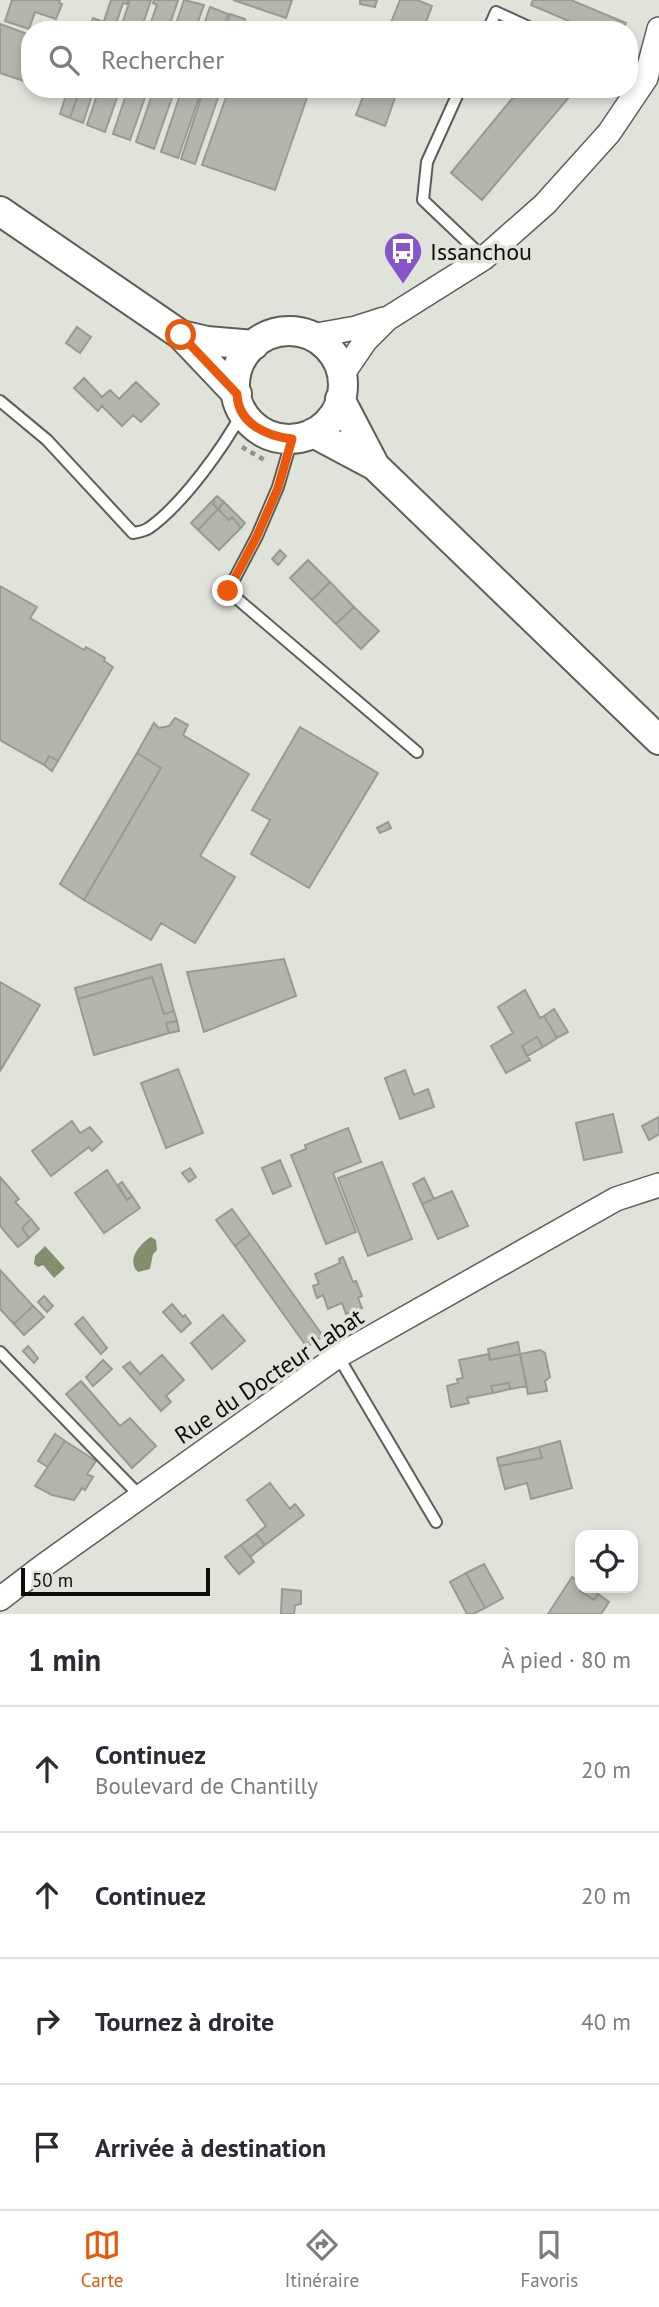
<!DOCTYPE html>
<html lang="fr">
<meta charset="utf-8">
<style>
:root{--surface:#fff;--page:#f7f7f7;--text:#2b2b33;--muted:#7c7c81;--line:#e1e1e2;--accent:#ea580c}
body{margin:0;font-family:"PT Sans",sans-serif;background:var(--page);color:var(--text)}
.controls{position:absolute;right:21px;bottom:21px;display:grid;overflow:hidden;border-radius:14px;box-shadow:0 4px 10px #0003}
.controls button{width:63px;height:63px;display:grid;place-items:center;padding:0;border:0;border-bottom:2px solid var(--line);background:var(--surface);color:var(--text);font:35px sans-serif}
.scale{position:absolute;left:21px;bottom:18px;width:189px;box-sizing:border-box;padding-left:7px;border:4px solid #0c0c0a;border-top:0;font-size:19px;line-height:24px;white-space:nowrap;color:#0c0c0a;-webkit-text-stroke:5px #e0e3da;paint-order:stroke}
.stop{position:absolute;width:21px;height:21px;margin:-16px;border:5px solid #ea580c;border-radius:50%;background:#fff}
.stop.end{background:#ea580c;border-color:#fff;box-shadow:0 2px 7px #0008}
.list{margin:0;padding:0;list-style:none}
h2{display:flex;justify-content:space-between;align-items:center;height:91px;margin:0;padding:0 28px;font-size:30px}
h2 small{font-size:23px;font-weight:400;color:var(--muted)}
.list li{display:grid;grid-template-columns:46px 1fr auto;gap:21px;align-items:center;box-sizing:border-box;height:126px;padding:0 28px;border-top:2px solid var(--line)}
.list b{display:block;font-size:26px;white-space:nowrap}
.list p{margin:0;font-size:23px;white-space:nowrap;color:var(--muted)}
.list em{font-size:23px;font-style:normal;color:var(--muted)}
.icon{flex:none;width:38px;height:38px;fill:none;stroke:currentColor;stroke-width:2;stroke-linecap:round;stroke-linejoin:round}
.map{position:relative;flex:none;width:659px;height:1614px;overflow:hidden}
.search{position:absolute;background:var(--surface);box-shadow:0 4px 10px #0003;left:21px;right:21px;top:21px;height:77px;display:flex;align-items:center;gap:18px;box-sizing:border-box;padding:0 24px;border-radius:28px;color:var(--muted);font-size:26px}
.sheet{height:595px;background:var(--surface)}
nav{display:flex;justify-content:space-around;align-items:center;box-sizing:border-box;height:98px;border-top:2px solid var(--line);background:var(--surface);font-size:19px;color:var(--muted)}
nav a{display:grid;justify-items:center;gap:4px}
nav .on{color:var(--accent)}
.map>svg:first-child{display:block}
</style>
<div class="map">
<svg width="659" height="1614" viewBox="0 0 659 1614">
<rect width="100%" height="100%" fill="#e0e3da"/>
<path fill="#848d6c" d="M 151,1237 L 156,1240 L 157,1250 L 153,1254 L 150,1269 L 138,1272 C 126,1261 139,1244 151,1237 Z
M 45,1246 L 65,1268 L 54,1278 L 43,1265 L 38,1267 L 34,1264 L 35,1256 Z"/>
<path fill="#b4b6ae" stroke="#989b93" stroke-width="2" d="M 12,0 L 60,0 L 59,3 L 62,4 L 56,19 L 35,12 L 29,29 L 5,21 Z
M 111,0 L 128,0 L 127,4 L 123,3 L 114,30 L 101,30 Z
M 130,0 L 151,0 L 141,30 L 120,30 Z
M 154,0 L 178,0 L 168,30 L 148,30 L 157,5 L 153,3 Z
M 184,0 L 204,5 L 195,30 L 174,30 Z
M 233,0 L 292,0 L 286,18 Z
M 360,0 L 377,0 L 375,7 L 360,4 Z
M 400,0 L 417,0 L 432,6 L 423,30 L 388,30 Z
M 533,0 L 571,0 L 626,23 L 623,30 L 590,30 L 531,5 Z
M 210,7 L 228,14 L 222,30 L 202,30 Z
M 230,14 L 245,19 L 241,30 L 225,30 Z
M 93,18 L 104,22 L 101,30 L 89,30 Z
M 253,22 L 276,30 L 251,30 Z
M 0,24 L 30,35 L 30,83 L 0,73 Z
M 68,89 L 80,89 L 70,118 L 60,114 Z
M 80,89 L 94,89 L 83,123 L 70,118 Z
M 99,89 L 120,89 L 105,132 L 87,125 Z
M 128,89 L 148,89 L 130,140 L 113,134 Z
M 154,89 L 175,89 L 154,149 L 136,142 Z
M 182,89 L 202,89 L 178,158 L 161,152 Z
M 204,89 L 221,89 L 195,164 L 181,159 Z
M 229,89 L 310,89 L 275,190 L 202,165 Z
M 366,89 L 398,89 L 385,126 L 356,115 Z
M 520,89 L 576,89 L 482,200 L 451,173 Z
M 77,327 L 91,337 L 80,353 L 66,343 Z
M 84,378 L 102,397 L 110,390 L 119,399 L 136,382 L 159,404 L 141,422 L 133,415 L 122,426 L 102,406 L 98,411 L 74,388 Z
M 217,496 L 224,502 L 218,509 L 213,504 L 215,502 L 213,500 Z
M 213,500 L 215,502 L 213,504 L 218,509 L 198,530 L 191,523 Z
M 224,502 L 245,523 L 241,528 L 232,517 L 229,520 L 218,509 Z
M 218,509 L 229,520 L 232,517 L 241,528 L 219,550 L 198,530 Z
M 280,550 L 286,556 L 278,565 L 272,559 Z
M 308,560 L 330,582 L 312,600 L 290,578 Z
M 330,582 L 354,607 L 336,624 L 312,600 Z
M 0,586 L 37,607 L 30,618 L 84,650 L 86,647 L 105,658 L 104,661 L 113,667 L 58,761 L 49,756 L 44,765 L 0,740 Z
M 354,607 L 379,631 L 361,649 L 336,624 Z
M 175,718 L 188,725 L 183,735 L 249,774 L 200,856 L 235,877 L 195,943 L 161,923 L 151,940 L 84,900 L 161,768 L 137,753 L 154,723 L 159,728 L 169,726 Z
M 300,727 L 378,773 L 309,888 L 251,854 L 270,820 L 252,810 Z
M 137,753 L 161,768 L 84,900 L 60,884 Z
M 49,756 L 58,761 L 52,771 L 44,765 Z
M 388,822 L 391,828 L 380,833 L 377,828 Z
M 284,959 L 296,996 L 204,1032 L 187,972 Z
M 161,964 L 174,1011 L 164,1014 L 152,977 L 78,999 L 75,988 Z
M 152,977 L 164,1014 L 174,1011 L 177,1021 L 166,1023 L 169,1033 L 94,1055 L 78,999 Z
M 0,982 L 40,1005 L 0,1071 Z
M 525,990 L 540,1018 L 544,1016 L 557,1038 L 543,1047 L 537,1037 L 522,1046 L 530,1060 L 506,1073 L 491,1046 L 513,1033 L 498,1007 Z
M 554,1009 L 568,1032 L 557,1038 L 544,1016 Z
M 177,1021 L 179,1031 L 169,1033 L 166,1023 Z
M 537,1037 L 543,1047 L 527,1056 L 522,1046 Z
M 178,1069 L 203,1133 L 166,1148 L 141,1083 Z
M 405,1070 L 414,1095 L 428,1089 L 434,1107 L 400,1119 L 385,1078 Z
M 613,1114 L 622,1152 L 584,1160 L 576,1123 Z
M 659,1117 L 659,1134 L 649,1140 L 642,1126 Z
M 72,1121 L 80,1133 L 90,1127 L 102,1142 L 92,1151 L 89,1147 L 51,1176 L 32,1151 Z
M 348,1128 L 361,1162 L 333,1173 L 356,1232 L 326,1244 L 291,1155 L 306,1149 L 305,1145 Z
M 280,1160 L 291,1186 L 273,1194 L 262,1168 Z
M 382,1162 L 412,1239 L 368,1256 L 338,1178 Z
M 190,1168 L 196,1177 L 189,1182 L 182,1173 Z
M 107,1170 L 127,1200 L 132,1196 L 140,1208 L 104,1233 L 75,1193 Z
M 0,1177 L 19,1199 L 15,1202 L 31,1219 L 22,1228 L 29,1238 L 18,1247 L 0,1226 Z
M 424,1178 L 434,1199 L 422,1204 L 413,1184 Z
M 122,1182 L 132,1196 L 127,1200 L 118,1185 Z
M 452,1191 L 468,1226 L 438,1239 L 422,1204 Z
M 232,1209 L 250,1234 L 235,1246 L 216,1220 Z
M 31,1219 L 39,1229 L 29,1238 L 22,1228 Z
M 250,1234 L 323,1336 L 307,1347 L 235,1246 Z
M 343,1257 L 353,1282 L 356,1281 L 362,1296 L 358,1298 L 362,1308 L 346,1314 L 342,1303 L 328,1309 L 323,1295 L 317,1298 L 313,1286 L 319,1284 L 315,1274 L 340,1263 L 339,1259 Z
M 0,1270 L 33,1306 L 14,1324 L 0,1309 Z
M 44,1296 L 53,1306 L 47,1312 L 38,1302 Z
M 172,1304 L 183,1317 L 185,1315 L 191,1323 L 181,1332 L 163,1312 Z
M 33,1306 L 44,1317 L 24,1335 L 14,1324 Z
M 223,1315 L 245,1341 L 212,1369 L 191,1343 Z
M 83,1317 L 107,1348 L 101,1354 L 75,1324 Z
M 518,1342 L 520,1354 L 490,1360 L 488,1349 Z
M 28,1346 L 38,1358 L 34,1363 L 23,1351 Z
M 540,1350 L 545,1353 L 550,1377 L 545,1381 L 547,1391 L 528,1394 L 520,1354 Z
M 489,1354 L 490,1360 L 520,1354 L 527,1386 L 510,1389 L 509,1383 L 491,1386 L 493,1393 L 467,1398 L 469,1403 L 451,1407 L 447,1386 L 458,1383 L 457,1379 L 463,1378 L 459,1360 Z
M 162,1355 L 184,1380 L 166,1396 L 171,1402 L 161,1411 L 123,1367 L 130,1362 L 140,1374 Z
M 103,1360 L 112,1369 L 93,1386 L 86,1377 Z
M 81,1381 L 120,1426 L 130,1418 L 156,1446 L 132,1468 L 66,1394 Z
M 509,1383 L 510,1389 L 493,1393 L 491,1386 Z
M 55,1434 L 65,1441 L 48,1467 L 38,1461 Z
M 65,1441 L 96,1461 L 87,1474 L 93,1477 L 85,1490 L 82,1488 L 74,1500 L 52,1495 L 35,1486 Z
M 560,1441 L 572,1488 L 531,1499 L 527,1483 L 505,1489 L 499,1466 L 542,1458 L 539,1447 Z
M 539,1447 L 542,1458 L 499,1466 L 497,1458 Z
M 270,1483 L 290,1509 L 295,1504 L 304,1515 L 265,1545 L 256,1534 L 266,1526 L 247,1500 Z
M 256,1534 L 265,1545 L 250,1557 L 241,1545 Z
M 241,1545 L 254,1562 L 239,1574 L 225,1557 Z
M 484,1564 L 503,1598 L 485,1608 L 466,1573 Z
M 466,1573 L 485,1608 L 473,1614 L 467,1614 L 450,1582 Z
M 572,1577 L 580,1582 L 580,1588 L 582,1588 L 580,1591 L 594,1600 L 598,1594 L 609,1602 L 601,1614 L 548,1614 Z
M 582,1588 L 589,1588 L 598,1594 L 594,1600 L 580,1591 Z
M 282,1589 L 301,1591 L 301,1604 L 295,1605 L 294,1614 L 281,1614 Z"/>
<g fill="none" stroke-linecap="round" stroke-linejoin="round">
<g stroke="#5c5f58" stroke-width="14">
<path id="service" d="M 488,30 L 496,12 L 535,30
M 460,89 L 427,162 L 423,200 L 484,258
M 0,401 L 47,440 L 133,533 C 139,532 145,531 149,528 C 182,505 224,447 243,411
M 292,439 L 278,487 L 257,536 L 228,591 L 417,752
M 0,1352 L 140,1496
M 338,1356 L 436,1522"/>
</g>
<g stroke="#5c5f58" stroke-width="26">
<path id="minor" d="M 311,336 L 356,328 L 384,319
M 342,375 L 366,340 L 387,319 L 484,258 L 545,204 L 609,133 L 646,78 L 659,29
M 0,1599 L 43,1566 L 338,1356 L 616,1199 L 659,1185"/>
</g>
<g stroke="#5c5f58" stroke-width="32">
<path id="tertiary" d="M 0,211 L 181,335 L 237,394
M235 385a54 54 0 1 1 108 0a54 54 0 1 1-108 0Z
M 181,335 L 207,341 L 254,345
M 340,399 L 375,466
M 313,433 L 375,466 L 659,740"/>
</g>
<path stroke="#90928c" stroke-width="4.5" stroke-dasharray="5 5" stroke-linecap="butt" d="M 242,447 L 268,462"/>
<use href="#service" stroke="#fff" stroke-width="10"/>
<use href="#minor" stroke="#fff" stroke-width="23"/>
<use href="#tertiary" stroke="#fff" stroke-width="28"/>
</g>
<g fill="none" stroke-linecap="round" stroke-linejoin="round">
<path stroke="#ea580c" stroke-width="9" d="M 181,335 L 237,394 C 238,424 267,436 292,439 L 278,488 L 257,536 L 228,591"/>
</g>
<defs>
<g id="bus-pin" transform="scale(2.0125)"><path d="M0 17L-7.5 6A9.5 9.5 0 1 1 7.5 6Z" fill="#8854cc" stroke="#e0e3da"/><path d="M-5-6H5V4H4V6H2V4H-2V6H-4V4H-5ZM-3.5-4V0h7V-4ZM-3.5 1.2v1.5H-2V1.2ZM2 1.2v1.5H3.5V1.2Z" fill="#fff"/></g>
</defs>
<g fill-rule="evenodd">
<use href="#bus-pin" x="403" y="251"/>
</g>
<g text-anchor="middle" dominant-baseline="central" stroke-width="7" stroke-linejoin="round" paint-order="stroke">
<g font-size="24" fill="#0c0c0a" stroke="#e0e3da" text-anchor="start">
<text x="430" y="251">Issanchou</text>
</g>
<g font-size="24" fill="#0c0c0a" stroke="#e0e3da">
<text transform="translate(269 1376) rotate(-34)">Rue du Docteur Labat</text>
</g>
</g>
</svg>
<div class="controls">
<button><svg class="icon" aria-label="locate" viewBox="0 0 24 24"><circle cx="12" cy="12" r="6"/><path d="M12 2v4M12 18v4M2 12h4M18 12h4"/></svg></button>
</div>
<div class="scale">50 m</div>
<div class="stop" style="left:181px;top:335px"></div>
<div class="stop end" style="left:228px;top:591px"></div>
<div class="search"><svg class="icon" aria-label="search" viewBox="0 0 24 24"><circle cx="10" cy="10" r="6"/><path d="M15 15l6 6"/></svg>Rechercher</div>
</div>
<section class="sheet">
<h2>1 min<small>À pied · 80 m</small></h2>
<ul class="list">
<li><svg class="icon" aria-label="ahead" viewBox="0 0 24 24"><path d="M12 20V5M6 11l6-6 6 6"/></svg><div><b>Continuez</b><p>Boulevard de Chantilly</p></div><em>20 m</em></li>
<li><svg class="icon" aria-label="ahead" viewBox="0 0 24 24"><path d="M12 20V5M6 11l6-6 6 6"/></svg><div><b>Continuez</b></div><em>20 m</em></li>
<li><svg class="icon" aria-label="right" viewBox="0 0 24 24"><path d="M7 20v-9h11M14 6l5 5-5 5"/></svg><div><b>Tournez à droite</b></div><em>40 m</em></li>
<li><svg class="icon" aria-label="arrive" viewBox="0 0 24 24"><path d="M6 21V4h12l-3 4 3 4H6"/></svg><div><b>Arrivée à destination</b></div></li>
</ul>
</section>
<nav>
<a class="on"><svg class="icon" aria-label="map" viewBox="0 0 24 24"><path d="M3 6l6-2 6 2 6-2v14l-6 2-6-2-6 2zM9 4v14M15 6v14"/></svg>Carte</a>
<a><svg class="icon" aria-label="directions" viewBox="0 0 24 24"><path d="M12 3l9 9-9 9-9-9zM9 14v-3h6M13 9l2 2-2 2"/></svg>Itinéraire</a>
<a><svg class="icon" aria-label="saved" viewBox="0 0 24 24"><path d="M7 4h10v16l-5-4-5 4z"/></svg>Favoris</a>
</nav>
